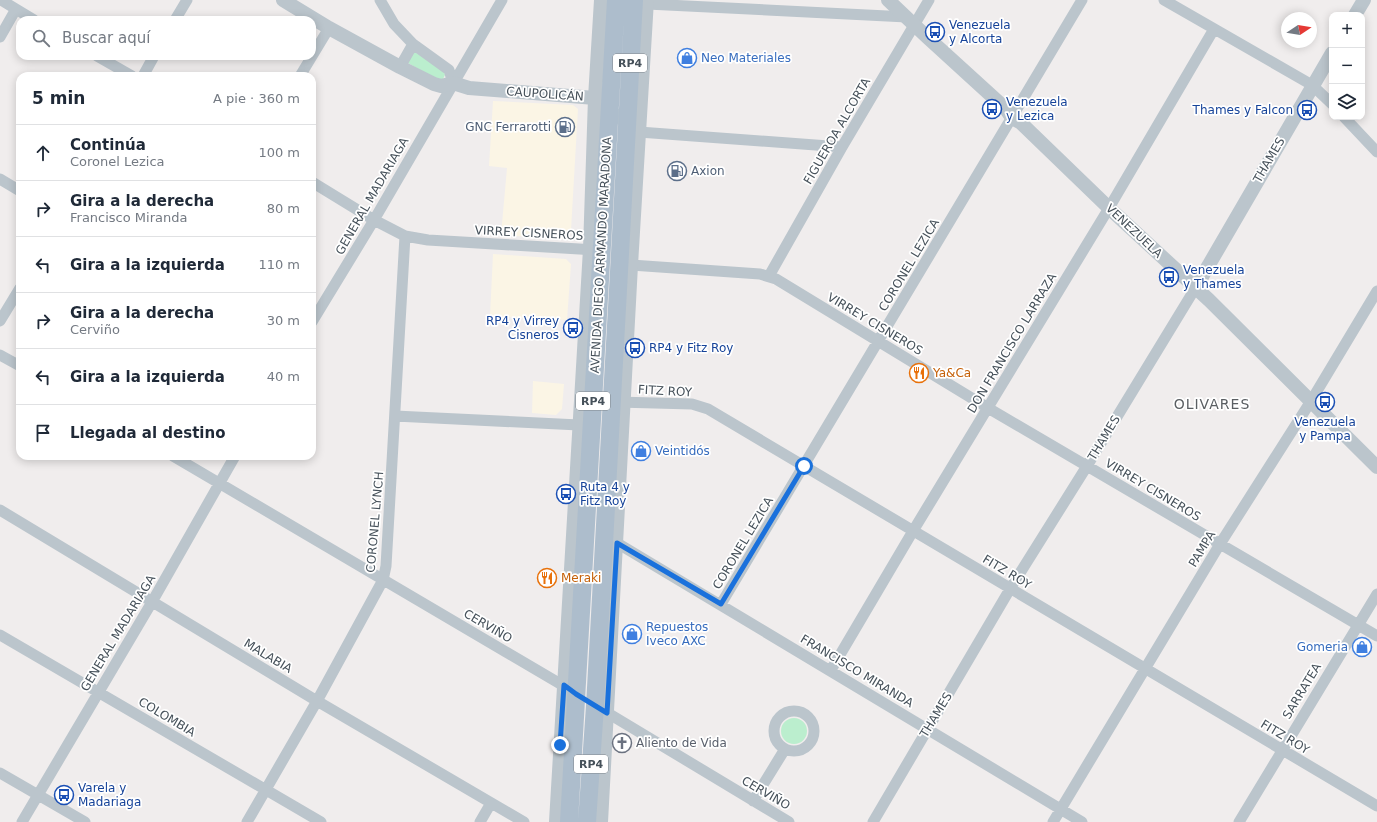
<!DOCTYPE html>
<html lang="es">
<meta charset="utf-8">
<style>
:root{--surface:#fff;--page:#f6f6f7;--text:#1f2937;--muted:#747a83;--line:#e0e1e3}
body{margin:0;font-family:"DejaVu Sans",sans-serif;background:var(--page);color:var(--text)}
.controls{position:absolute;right:12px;top:12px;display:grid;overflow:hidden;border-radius:8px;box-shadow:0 2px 10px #0003}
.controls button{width:36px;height:36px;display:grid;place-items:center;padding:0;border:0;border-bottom:1px solid var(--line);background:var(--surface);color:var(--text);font:20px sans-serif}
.compass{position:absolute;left:1281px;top:12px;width:36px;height:36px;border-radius:50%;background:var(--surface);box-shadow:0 2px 10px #0003;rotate:78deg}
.stop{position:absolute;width:12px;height:12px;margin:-9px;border:3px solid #1a71dc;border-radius:50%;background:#fff}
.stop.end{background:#1a71dc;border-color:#fff;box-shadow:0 1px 4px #0008}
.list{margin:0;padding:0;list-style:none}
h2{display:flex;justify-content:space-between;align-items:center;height:52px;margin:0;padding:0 16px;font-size:17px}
h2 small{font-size:13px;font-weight:400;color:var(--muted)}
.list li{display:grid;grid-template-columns:26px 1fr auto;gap:12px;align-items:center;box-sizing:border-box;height:56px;padding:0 16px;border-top:1px solid var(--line)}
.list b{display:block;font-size:15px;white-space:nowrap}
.list p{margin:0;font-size:13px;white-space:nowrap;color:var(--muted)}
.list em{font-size:13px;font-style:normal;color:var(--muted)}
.icon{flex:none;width:22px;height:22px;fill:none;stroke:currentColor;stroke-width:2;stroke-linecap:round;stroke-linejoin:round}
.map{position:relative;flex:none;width:1377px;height:822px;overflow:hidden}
.search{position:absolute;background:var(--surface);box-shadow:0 2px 10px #0003;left:16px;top:16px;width:300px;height:44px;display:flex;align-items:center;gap:10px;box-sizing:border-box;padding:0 14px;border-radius:12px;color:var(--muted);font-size:15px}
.panel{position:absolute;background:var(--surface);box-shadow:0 2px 10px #0003;left:16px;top:72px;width:300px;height:388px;border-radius:12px}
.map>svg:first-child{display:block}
</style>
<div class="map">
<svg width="1377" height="822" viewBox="0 0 1377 822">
<rect width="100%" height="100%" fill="#f0eded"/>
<path fill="#fbf5e5" d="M 493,101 L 573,105 L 578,109 L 571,230 L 562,239 L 501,235 L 507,168 L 489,166 Z
M 493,254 L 566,259 L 571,264 L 567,320 L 490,316 Z
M 533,381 L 564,384 L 562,409 L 556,415 L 532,413 Z"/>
<path fill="#bbeece" d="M 415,51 L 443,69 L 445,75 L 443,79 L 439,81 L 408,63 L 413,52 Z
M781 731a13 13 0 1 1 26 0a13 13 0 1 1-26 0Z"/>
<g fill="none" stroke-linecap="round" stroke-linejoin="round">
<path stroke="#bbc5cc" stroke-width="11" d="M 1,0 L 34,20
M 380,0 L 394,24 L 413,44 L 449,70 L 453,83
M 1164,0 L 1312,85 L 1332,104
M 647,4 L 907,17
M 175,20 L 187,0
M 0,37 L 16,9
M 97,56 L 132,76
M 400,67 L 413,44
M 143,76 L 154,56
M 300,76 L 329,28
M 610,108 L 627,126 L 639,132 L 842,147
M 1344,117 L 1377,152
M 0,179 L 20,191
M 312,182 L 374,220 L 405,236 L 428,240 L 596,250
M 625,262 L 631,265 L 760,274 L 776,279 L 988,408 L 1377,636
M 769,276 L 842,147 L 929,0
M 0,321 L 20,288
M 312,322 L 374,220 L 502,0
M 0,355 L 20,366
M 617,402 L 692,404 L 708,409 L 1377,806
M 395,416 L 579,425
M 173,456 L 569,689
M 0,510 L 317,701 L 524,822
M 617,543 L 1082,822
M 721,604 L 1082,0
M 0,635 L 321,822
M 831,670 L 913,531 L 1109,208 L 1214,29
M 601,709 L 789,822
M774 731a20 20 0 1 1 40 0a20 20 0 1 1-40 0Z
M 0,773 L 85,822
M 753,801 L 785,749
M 22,822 L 152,602 L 235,456
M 247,822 L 317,701 L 383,580 L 386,566 L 405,236
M 480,822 L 491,803
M 873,822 L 1010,589 L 1087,466 L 1196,287
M 1053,822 L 1220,544 L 1311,401 L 1377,291
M 1239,822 L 1377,594"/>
<path stroke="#bbc5cc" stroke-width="14" d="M 283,0 L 329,28 L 400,67 L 434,84 L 441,86 L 453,83 L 469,88 L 595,98 L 603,103
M 888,0 L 927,37 L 1006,109 L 1012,118 L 1021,123 L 1109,208 L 1209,300 L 1377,467
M 1355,15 L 1364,0
M 1196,287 L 1332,53
M 556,822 L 590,249 L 595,98 L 601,0
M 601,822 L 631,265 L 647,0"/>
<path stroke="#adbdcc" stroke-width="18" d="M 569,822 L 616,0
M 587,822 L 595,706 L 634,0"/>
</g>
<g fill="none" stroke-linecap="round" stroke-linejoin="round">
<path stroke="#1a71dc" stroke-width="5" d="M 560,745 L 564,685 L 576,694 L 607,713 L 617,543 L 721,604 L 804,466"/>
</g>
<defs>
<g id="bus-ring" transform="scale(1)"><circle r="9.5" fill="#fff" stroke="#1a4fb4" stroke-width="1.5"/><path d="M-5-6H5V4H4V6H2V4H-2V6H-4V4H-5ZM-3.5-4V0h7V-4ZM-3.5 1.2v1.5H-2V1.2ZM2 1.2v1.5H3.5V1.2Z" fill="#1a4fb4"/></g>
<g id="shop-ring" transform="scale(1)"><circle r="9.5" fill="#fff" stroke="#3f7fe0" stroke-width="1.5"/><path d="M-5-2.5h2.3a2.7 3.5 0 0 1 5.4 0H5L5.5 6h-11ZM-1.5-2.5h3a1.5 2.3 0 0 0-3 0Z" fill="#3f7fe0"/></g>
<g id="fuel-ring" transform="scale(1)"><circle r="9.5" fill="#fff" stroke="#5c6f8a" stroke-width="1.5"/><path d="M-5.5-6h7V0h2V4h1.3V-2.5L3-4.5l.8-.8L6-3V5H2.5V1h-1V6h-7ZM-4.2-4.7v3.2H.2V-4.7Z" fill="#5c6f8a"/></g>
<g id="restaurant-ring" transform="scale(1)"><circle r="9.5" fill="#fff" stroke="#e8710a" stroke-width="1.5"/><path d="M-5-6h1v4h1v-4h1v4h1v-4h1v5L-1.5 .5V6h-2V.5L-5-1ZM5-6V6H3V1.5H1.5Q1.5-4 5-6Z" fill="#e8710a"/></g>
<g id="church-ring" transform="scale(1)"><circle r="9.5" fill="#fff" stroke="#6b7280" stroke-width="1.5"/><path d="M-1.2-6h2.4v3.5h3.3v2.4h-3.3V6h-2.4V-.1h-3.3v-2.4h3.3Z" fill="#6b7280"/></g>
</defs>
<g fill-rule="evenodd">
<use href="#bus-ring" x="935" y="32"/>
<use href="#shop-ring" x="687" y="58"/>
<use href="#bus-ring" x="992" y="109"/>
<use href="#bus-ring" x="1307" y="110"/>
<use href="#fuel-ring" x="565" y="127"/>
<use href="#fuel-ring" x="677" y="171"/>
<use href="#bus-ring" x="1169" y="277"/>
<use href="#bus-ring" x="573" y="328"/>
<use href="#bus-ring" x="635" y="348"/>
<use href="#restaurant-ring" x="919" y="373"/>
<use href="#bus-ring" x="1325" y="402"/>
<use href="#shop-ring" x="641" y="451"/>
<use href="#bus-ring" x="566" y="494"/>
<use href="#restaurant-ring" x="547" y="578"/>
<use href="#shop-ring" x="632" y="634"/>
<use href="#shop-ring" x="1362" y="647"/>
<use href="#church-ring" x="622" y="743"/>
<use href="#bus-ring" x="64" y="795"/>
</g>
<g text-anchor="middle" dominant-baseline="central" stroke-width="3.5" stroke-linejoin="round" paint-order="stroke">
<g fill="#fff" stroke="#7e858c" stroke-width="1">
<rect x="613" y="54" width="34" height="18" rx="3"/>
<rect x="576" y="392" width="34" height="18" rx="3"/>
<rect x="574" y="755" width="34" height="18" rx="3"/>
</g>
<g font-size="11" font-weight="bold" fill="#46515a">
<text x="630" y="63">RP4</text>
<text x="593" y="401">RP4</text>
<text x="591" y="764">RP4</text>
</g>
<g font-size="12" fill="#164399" stroke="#fff" text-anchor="start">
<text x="949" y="25">Venezuela<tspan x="949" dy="14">y Alcorta</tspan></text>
<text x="1006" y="102">Venezuela<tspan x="1006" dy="14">y Lezica</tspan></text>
<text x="1293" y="110" text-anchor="end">Thames y Falcon</text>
<text x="1183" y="270">Venezuela<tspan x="1183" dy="14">y Thames</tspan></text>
<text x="559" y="321" text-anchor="end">RP4 y Virrey<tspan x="559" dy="14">Cisneros</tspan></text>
<text x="649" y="348">RP4 y Fitz Roy</text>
<text x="1325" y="422" text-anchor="middle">Venezuela<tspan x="1325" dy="14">y Pampa</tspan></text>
<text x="580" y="487">Ruta 4 y<tspan x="580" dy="14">Fitz Roy</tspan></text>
<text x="78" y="788">Varela y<tspan x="78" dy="14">Madariaga</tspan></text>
</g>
<g font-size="12" fill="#366cbe" stroke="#fff" text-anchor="start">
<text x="701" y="58">Neo Materiales</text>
<text x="655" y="451">Veintidós</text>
<text x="646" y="627">Repuestos<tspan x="646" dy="14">Iveco AXC</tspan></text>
<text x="1348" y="647" text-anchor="end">Gomeria</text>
</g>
<g font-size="12" fill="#46515a" stroke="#fff">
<text transform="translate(545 94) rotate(4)">CAUPOLICÁN</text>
<text transform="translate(837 131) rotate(-60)">FIGUEROA ALCORTA</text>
<text transform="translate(1269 160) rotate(-60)">THAMES</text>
<text transform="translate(372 196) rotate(-60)">GENERAL MADARIAGA</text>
<text transform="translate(1134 231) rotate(43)">VENEZUELA</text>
<text transform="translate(529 233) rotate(3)">VIRREY CISNEROS</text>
<text transform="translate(601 255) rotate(-87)">AVENIDA DIEGO ARMANDO MARADONA</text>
<text transform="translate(909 265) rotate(-59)">CORONEL LEZICA</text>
<text transform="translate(875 324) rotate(31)">VIRREY CISNEROS</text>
<text transform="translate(1012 343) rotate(-59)">DON FRANCISCO LARRAZA</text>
<text transform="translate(665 391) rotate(3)">FITZ ROY</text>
<text transform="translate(1104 438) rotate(-59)">THAMES</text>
<text transform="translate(1153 490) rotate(31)">VIRREY CISNEROS</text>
<text transform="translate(375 522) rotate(-85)">CORONEL LYNCH</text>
<text transform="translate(743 543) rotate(-59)">CORONEL LEZICA</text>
<text transform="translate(1202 549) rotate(-59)">PAMPA</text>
<text transform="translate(1007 572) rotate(31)">FITZ ROY</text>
<text transform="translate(488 626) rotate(30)">CERVIÑO</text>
<text transform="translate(118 633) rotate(-59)">GENERAL MADARIAGA</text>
<text transform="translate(268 656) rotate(31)">MALABIA</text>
<text transform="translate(857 671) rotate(31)">FRANCISCO MIRANDA</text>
<text transform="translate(1302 691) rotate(-59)">SARRATEA</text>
<text transform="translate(936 715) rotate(-59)">THAMES</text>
<text transform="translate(167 717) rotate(31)">COLOMBIA</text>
<text transform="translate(1285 737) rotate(31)">FITZ ROY</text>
<text transform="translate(766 793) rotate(30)">CERVIÑO</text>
</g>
<g font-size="12" fill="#4e5e75" stroke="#fff" text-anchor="end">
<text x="551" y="127">GNC Ferrarotti</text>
<text x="691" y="171" text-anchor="start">Axion</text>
</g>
<g font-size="12" fill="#c56008" stroke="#fff" text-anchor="start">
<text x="933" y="373">Ya&amp;Ca</text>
<text x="561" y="578">Meraki</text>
</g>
<g font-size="12" fill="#5b616d" stroke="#fff" text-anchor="start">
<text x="636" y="743">Aliento de Vida</text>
</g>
<g font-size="14" letter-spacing="1" fill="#5a5e62" stroke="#fff">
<text x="1212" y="404">OLIVARES</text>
</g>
</g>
</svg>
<div class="controls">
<button>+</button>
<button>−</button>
<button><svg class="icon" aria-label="layers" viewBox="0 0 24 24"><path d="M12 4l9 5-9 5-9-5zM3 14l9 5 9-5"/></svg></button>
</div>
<svg class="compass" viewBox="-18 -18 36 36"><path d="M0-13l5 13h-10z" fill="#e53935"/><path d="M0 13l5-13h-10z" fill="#747a83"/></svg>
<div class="stop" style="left:804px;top:466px"></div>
<div class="stop end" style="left:560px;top:745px"></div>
<div class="search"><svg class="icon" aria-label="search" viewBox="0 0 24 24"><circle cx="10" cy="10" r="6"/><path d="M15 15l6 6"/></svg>Buscar aquí</div>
<section class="panel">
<h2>5 min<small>A pie · 360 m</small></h2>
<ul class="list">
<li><svg class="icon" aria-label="ahead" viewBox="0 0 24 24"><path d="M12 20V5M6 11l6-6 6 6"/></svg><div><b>Continúa</b><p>Coronel Lezica</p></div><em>100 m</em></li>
<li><svg class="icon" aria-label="right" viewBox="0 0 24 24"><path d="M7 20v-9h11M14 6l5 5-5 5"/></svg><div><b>Gira a la derecha</b><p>Francisco Miranda</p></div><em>80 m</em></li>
<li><svg class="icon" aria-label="left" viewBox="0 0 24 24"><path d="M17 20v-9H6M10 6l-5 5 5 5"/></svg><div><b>Gira a la izquierda</b></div><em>110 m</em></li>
<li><svg class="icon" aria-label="right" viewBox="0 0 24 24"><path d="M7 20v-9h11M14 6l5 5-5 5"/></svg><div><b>Gira a la derecha</b><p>Cerviño</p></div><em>30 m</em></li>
<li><svg class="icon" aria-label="left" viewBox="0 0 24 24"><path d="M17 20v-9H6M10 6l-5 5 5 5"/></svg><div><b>Gira a la izquierda</b></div><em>40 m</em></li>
<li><svg class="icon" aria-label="arrive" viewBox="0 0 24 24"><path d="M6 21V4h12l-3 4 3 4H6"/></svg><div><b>Llegada al destino</b></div></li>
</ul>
</section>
</div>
